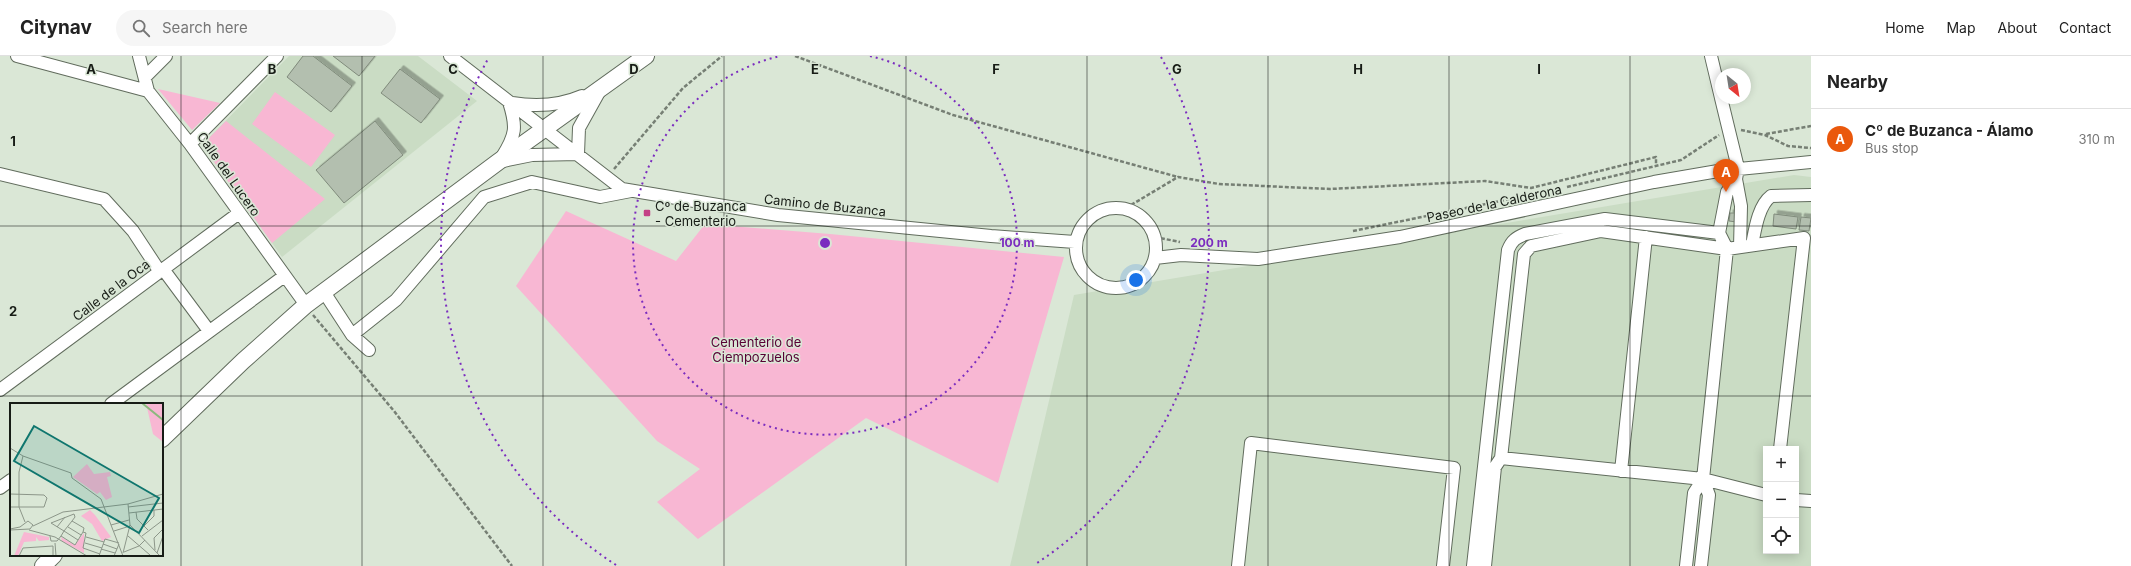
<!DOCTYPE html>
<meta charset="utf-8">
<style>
:root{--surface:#fff;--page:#f6f6f6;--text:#222;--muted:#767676;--line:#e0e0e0;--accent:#ea580c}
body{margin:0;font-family:Inter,sans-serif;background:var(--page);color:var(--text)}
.controls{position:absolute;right:12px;bottom:12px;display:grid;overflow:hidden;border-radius:0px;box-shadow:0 2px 10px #0003}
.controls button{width:36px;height:36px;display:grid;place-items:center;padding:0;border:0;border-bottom:1px solid var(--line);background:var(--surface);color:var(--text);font:20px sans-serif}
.compass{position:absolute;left:1715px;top:12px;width:36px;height:36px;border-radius:50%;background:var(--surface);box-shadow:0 2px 10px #0003;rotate:150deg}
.you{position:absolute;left:1136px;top:224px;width:14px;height:14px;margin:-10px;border:3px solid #fff;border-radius:50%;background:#1a73e8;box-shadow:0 0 0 6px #1a73e833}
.badge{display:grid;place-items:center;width:26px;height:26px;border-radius:50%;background:var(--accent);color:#fff;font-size:13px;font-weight:700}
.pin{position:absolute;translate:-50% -33px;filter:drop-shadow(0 1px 2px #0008)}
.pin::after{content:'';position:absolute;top:21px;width:14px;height:12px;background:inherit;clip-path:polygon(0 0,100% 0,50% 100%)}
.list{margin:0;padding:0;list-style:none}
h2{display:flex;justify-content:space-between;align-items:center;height:52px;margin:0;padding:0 16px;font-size:17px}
h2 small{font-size:13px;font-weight:400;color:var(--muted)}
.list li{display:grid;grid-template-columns:26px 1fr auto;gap:12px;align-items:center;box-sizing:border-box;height:60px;padding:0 16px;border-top:1px solid var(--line)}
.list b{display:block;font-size:15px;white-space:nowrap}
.list p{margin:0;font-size:13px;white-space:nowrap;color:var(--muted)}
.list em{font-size:13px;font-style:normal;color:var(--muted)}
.icon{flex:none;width:22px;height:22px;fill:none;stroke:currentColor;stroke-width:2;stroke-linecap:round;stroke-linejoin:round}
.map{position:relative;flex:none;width:1811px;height:510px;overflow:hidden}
header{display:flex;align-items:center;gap:24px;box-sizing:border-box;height:56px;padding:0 20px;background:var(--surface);border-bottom:1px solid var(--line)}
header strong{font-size:19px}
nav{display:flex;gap:22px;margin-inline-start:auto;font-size:14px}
.search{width:280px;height:36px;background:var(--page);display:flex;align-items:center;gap:10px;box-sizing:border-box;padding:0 14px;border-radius:22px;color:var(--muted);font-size:15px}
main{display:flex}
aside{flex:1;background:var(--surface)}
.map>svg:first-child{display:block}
</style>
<header>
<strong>Citynav</strong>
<div class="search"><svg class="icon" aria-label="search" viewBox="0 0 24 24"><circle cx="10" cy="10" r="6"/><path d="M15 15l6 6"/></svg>Search here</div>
<nav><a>Home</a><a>Map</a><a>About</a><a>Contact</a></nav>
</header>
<main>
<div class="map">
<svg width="1811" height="510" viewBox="0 0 1811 510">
<defs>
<filter id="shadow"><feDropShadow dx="3.5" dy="-3.5" stdDeviation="0" flood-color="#0004"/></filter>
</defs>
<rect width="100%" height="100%" fill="#dae7d6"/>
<path fill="#cadcc4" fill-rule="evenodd" d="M 289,0 L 418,0 L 477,45 L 282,201 L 202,89 Z
M 1794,119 L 1811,121 L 1811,510 L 1010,510 L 1074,239 ZM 1766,393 L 1796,393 L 1796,495 L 1766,495 Z"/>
<path fill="#f8b7d3" d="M 158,33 L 220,47 L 192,74 Z
M 275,36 L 335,79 L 311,111 L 252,68 Z
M 226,65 L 325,143 L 272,187 L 202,89 Z
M 566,155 L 676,205 L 705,168 L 830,178 L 1064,201 L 998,427 L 866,362 L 698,483 L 657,446 L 700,413 L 657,385 L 516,230 Z"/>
<path fill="#b3bfaf" stroke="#808b7c" filter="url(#shadow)" d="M 303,0 L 313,0 L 352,30 L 331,56 L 287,21 Z
M 333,0 L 375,0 L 359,20 Z
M 400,13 L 440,43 L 421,67 L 381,37 Z
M 375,65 L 403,99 L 344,147 L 316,114 Z
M 1730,157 L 1736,157 L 1736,166 L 1729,165 Z
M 1774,158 L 1798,161 L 1796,173 L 1773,170 Z
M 1801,161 L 1811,162 L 1809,175 L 1799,174 Z"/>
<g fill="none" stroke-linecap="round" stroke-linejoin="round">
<g stroke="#616c5d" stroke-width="14">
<path id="minor" d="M 17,0 L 148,35
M 139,0 L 148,35 L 190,88 L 306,249
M 450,0 L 622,133 L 778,159 L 991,180 L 1075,186
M 1711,0 L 1721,42
M 146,20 L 166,0
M 1721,42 L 1738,112 L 1736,123 L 1741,150 L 1740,191
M 512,47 C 537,51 559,50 582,40
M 190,88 L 277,0
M 502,101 C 516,79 517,71 509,46
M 503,105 L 532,99 L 578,98 L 579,72 L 599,36
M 0,118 L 104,143 L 133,175 L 160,216
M 1736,123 L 1727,136 L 1719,177 L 1727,193 L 1703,423 L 1501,402 L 1524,198 L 1531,190 L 1601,175 L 1727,193 L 1804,182 L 1780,393
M1076 192a40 40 0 1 1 80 0a40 40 0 1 1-80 0Z
M 1752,189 C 1755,174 1758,150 1771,140 L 1811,139
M 1155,202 L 1181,199 L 1258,203 L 1400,181 L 1654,126 L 1718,115 L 1811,106
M 163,213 L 209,275
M 324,236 L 352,279 L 369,294
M 352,279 L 396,244 L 484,141 L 532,126 L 600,141 L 631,135
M 0,334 L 239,157
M 111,348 L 283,221
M 1621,415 L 1646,181
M 1703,423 L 1766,439
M 0,432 L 11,424
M 1796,444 L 1811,445
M 1238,510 L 1251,387 L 1454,412 L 1443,510
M 1473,510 L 1508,194 C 1512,184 1516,182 1525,178 L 1605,163 L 1719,177
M 1485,510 L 1495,411 L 1501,402
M 1686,510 L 1694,437 L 1703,423
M 1701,510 L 1709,439 L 1703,423"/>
</g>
<g stroke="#616c5d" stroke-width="18">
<path id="major" d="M 162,383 L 243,305 L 306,249 L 498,106 L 646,0
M 43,510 L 54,499"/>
</g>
<path stroke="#767f74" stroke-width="2.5" stroke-dasharray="4 2" stroke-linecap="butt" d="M 795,0 L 953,59 L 1178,121
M 1741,74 L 1765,79 L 1788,90 L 1811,92
M 1766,78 L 1811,70
M 614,113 L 683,32 L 722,0
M 1567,131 L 1681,104 L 1719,79
M 1126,152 L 1178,121 L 1219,128 L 1330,133 L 1485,125 L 1531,132 L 1656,101 L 1656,110
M 1353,175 L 1515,142
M 1155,181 L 1180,186
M 313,259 L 394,355 L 512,510"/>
<use href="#minor" stroke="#fff" stroke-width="12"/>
<use href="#major" stroke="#fff" stroke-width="16"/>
</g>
<path fill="none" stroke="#171c16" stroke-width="1" stroke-opacity="0.55" d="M 181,0 L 181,510M 362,0 L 362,510M 543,0 L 543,510M 724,0 L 724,510M 906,0 L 906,510M 1087,0 L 1087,510M 1268,0 L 1268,510M 1449,0 L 1449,510M 1630,0 L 1630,510M 0,170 L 1811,170M 0,340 L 1811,340"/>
<g fill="none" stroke="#7b2cbf" stroke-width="2" stroke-dasharray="2 4">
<path d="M870 0A192 192 0 1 1 780 0"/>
<path d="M616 509A384 384 0 0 1 489 1M1161 1A384 384 0 0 1 1034 509"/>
</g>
<rect fill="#c44186" stroke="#dae7d6" stroke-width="1.5" x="643" y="153" width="8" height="8" rx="2"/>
<g text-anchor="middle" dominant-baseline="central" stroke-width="3" stroke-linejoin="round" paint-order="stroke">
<g font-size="13" fill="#171c16" stroke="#dae7d6">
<text transform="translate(229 118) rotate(55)">Calle del Lucero</text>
<text transform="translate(1494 147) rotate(-12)">Paseo de la Calderona</text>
<text transform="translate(825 149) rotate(6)">Camino de Buzanca</text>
<text transform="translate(111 234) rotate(-37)">Calle de la Oca</text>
</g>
<g font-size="13" fill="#171c16" stroke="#dae7d6" text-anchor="start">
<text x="655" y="150">Cº de Buzanca<tspan x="655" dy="15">- Cementerio</tspan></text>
</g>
<g font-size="13" fill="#580035" stroke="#dae7d6">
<text x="756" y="286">Cementerio de<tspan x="756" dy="15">Ciempozuelos</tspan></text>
</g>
</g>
<g transform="translate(10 347)">
<rect width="153" height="153" fill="#dae7d6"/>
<path d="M 136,0 L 153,0 L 153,39 L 143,31 ZM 77,61 L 84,71 L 100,69 L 101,73 L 97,74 L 102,94 L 96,97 L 90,89 L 87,91 L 63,74 ZM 80,107 L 85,112 L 101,134 L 92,138 L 82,121 L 71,113 ZM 14,129 L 39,134 L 39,137 L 29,138 L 26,134 L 26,138 L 14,139 L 8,153 L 4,153 ZM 74,130 L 74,150 L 52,138 L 51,134 L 65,142 Z" fill="#f8b7d3"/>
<path fill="none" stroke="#8cb97d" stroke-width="2" d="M 132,0 L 153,17"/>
<path fill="none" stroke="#8c9689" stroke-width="1" d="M 0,45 L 13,53 L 61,70 L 62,75M 13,53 L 9,69 L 9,104 L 15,119M 62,75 L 91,96 L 113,153M 0,91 L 34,92 L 37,95 L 34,104 L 0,104M 118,104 L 153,100M 126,109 L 127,116 L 138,127M 119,110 L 153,106M 62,118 L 74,125 L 73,129M 101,122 L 119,117M 120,122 L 150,153M 23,123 L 53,109 L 118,101 L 153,91M 134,123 L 144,113 L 144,107M 47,124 L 55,114M 58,124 L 71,132M 0,126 L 10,124 L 18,118 L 23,122 L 20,126 L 0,127M 19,127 L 45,134 L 77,153M 104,128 L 120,123M 40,133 L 41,138 L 47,138 L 51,133 L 54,128 L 62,118 L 65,114 L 64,111 L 41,120 L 54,128 L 68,137M 51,133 L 65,142 L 73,129 L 76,130 L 73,145 L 90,151M 118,133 L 140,152M 132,133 L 153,117M 76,134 L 94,139M 45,140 L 46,153M 75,140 L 92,145M 93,141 L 107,146M 91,146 L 105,150M 145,147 L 144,135 L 153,126M 114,149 L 129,143 L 135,137M 113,150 L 120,122 L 118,101M 147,150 L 153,133M 9,153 L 13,145 L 43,143 L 43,153M 89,153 L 95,136 L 109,140M 104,153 L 109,141"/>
<path fill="#0f766e" fill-opacity="0.15" stroke="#0f766e" stroke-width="2" d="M 24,23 L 149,95 L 129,130 L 4,58 Z"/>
<rect width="153" height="153" fill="none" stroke="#171c16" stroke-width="2"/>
</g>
<g font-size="13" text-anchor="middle" font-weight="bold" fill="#171c16" stroke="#dae7d6" stroke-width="3" stroke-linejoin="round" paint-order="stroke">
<text x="91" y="18">A</text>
<text x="272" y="18">B</text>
<text x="453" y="18">C</text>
<text x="634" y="18">D</text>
<text x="815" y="18">E</text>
<text x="996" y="18">F</text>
<text x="1177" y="18">G</text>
<text x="1358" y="18">H</text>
<text x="1539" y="18">I</text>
<text x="13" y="90">1</text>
<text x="13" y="260">2</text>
</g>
<circle cx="825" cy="187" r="6" fill="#7b2cbf" stroke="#dae7d6" stroke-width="2"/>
<g font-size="12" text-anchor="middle" font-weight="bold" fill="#7b2cbf" stroke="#dae7d6" stroke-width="3" stroke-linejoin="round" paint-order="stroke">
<text x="1017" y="191">100 m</text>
<text x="1209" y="191">200 m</text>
</g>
</svg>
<div class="controls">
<button>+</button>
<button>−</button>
<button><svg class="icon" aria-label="locate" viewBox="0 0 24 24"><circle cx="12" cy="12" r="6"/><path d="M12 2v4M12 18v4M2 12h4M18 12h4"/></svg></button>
</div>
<svg class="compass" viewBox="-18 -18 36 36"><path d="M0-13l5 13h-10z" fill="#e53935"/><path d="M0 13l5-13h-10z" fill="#767676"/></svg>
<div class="you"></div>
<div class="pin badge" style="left:1726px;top:136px">A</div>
</div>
<aside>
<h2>Nearby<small></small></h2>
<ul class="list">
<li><span class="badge">A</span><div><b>Cº de Buzanca - Álamo</b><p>Bus stop</p></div><em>310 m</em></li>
</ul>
</aside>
</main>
